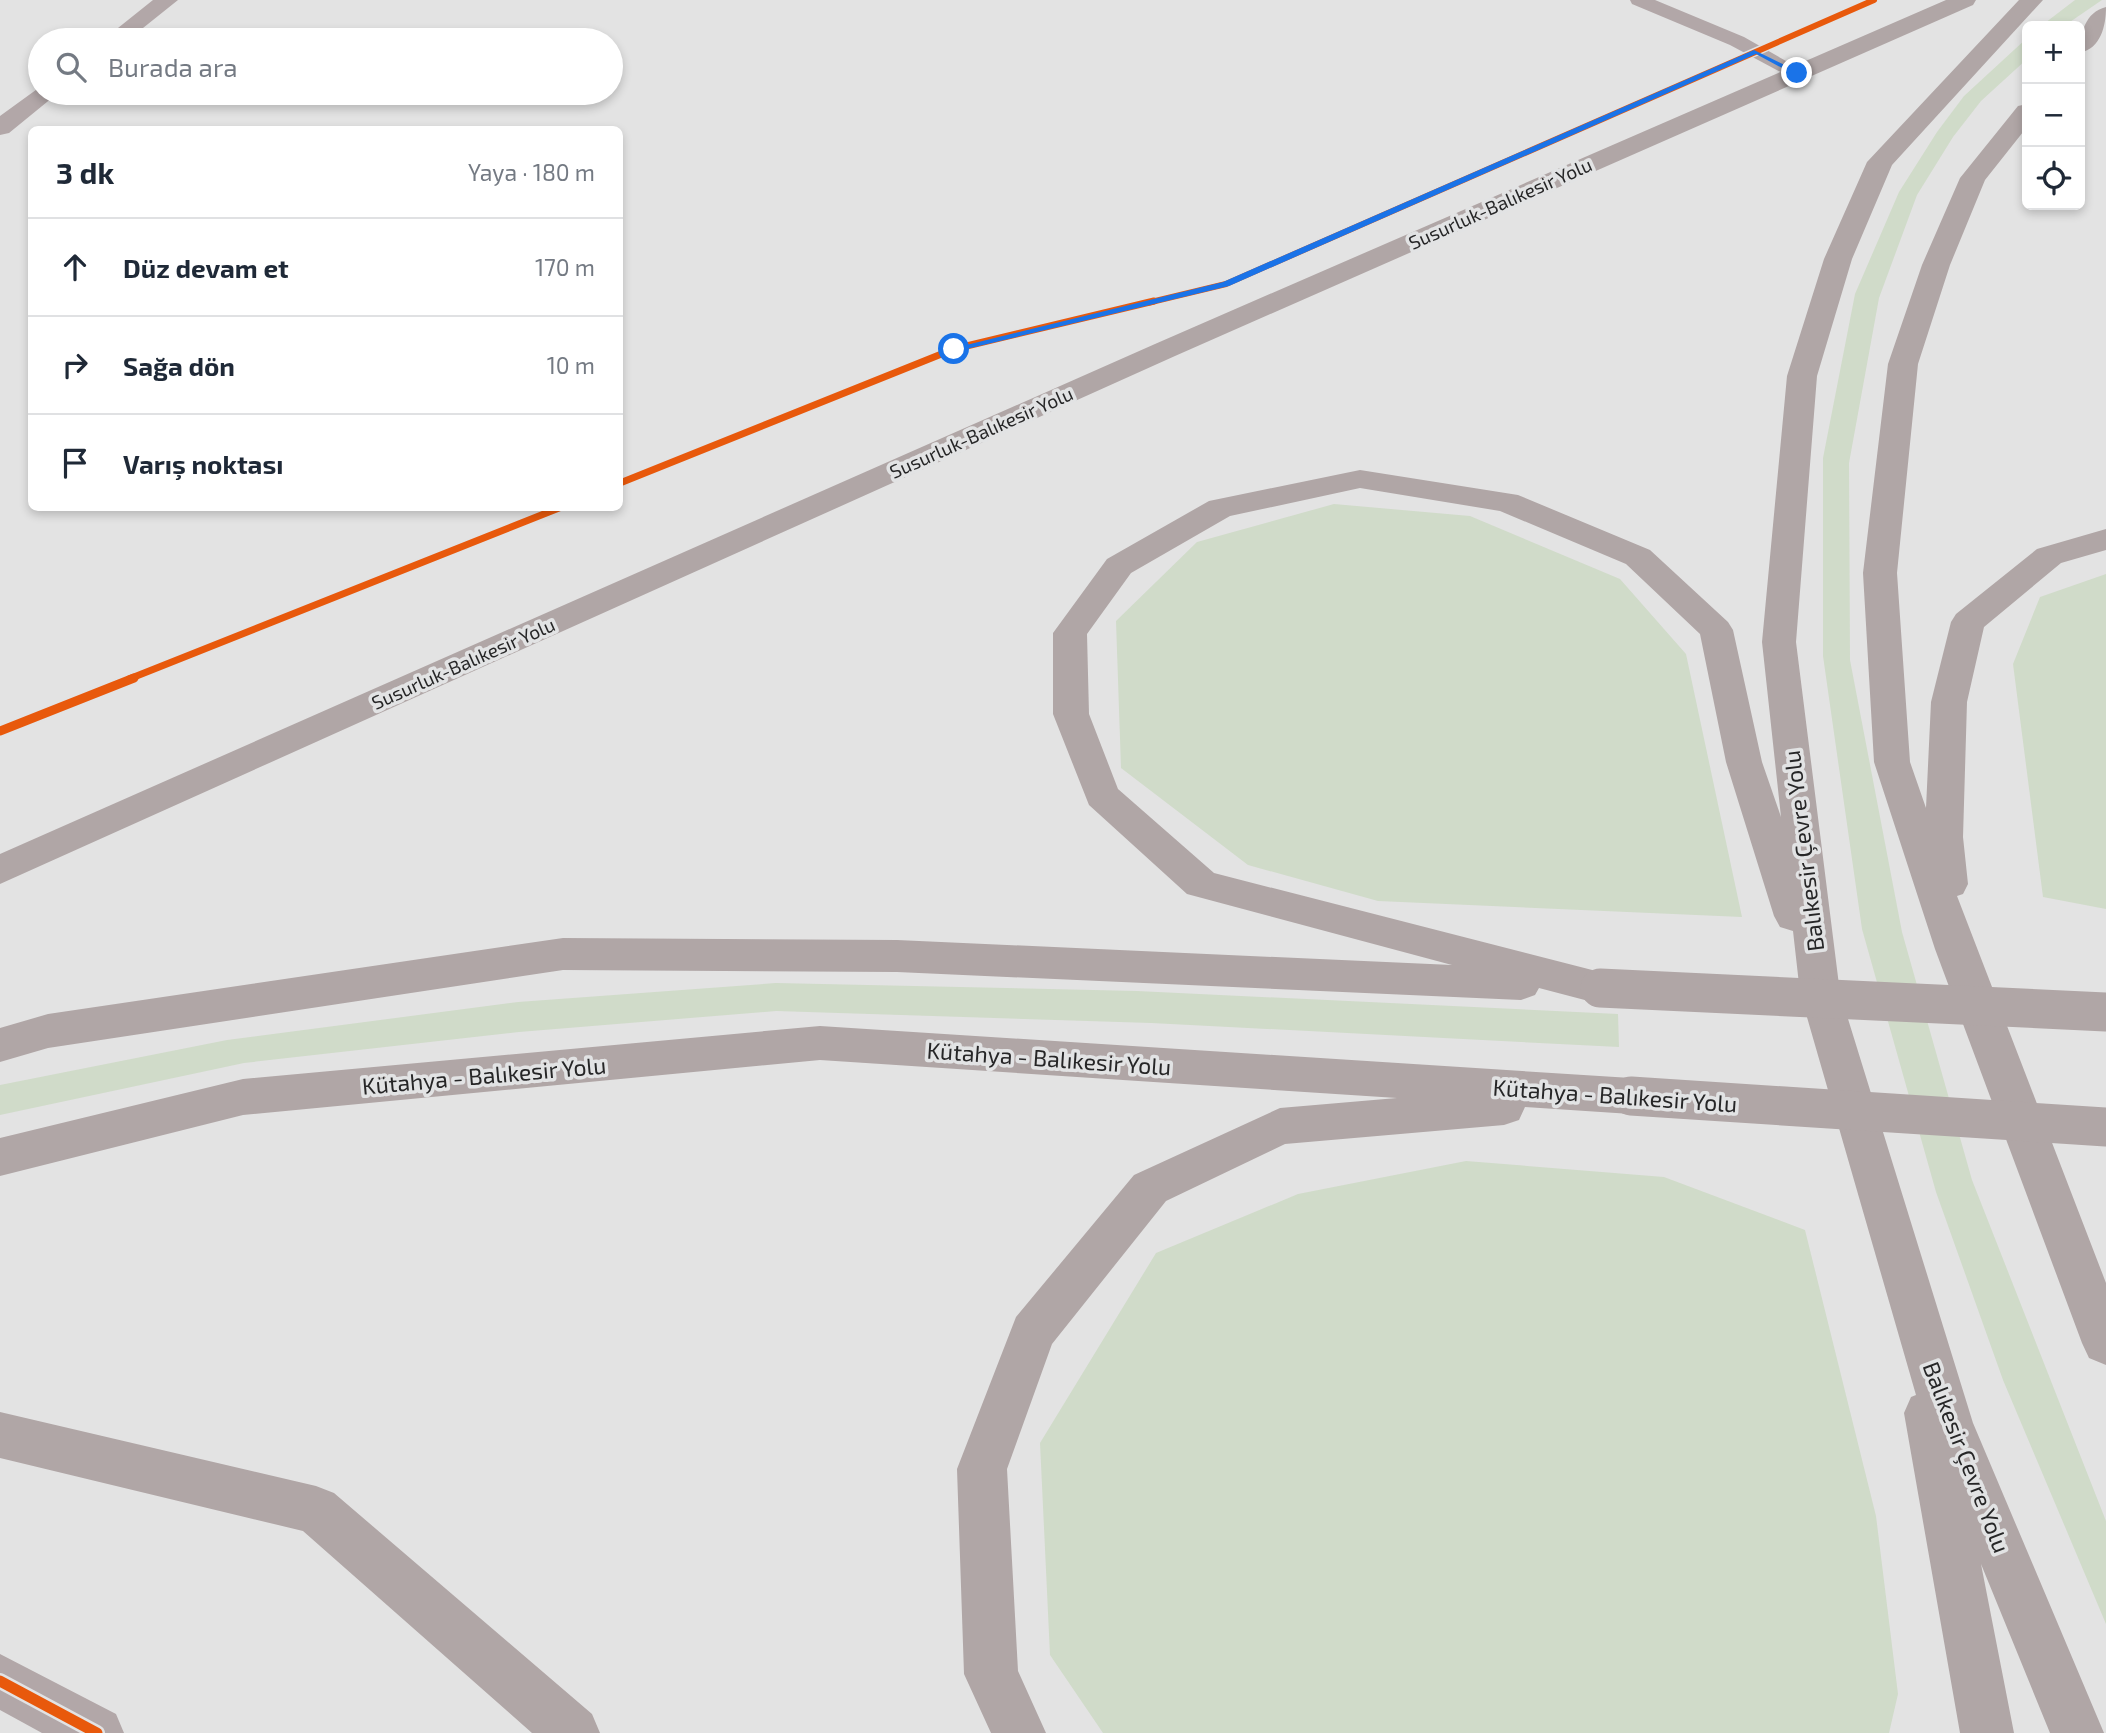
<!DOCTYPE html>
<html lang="tr">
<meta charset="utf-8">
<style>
:root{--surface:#fff;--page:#f6f6f7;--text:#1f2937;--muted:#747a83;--line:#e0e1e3}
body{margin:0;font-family:"Exo 2",sans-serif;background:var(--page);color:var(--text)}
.controls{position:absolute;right:21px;top:21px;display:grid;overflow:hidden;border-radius:10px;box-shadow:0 4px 10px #0003}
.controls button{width:63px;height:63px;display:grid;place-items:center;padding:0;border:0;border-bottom:2px solid var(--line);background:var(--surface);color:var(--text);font:35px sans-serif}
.stop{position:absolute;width:21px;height:21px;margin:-16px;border:5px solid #1a73e8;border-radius:50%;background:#fff}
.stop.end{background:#1a73e8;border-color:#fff;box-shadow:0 2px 7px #0008}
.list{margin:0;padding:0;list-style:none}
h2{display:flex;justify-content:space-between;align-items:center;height:91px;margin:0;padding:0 28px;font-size:30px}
h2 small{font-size:23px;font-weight:400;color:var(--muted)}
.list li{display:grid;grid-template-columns:46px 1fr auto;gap:21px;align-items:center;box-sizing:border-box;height:98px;padding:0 28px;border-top:2px solid var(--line)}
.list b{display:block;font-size:26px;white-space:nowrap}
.list em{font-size:23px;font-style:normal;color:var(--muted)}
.icon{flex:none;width:38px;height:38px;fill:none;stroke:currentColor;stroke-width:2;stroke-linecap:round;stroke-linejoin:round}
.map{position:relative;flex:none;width:2106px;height:1733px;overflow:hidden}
.search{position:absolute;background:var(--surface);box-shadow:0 4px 10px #0003;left:28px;top:28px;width:595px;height:77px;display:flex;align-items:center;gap:18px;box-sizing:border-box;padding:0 24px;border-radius:38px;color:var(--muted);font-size:26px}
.panel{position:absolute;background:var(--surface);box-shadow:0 4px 10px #0003;left:28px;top:126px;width:595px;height:385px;border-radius:10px}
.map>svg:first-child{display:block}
</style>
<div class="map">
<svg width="2106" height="1733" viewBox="0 0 2106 1733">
<rect width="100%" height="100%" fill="#e3e3e3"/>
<path fill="#d0dbc9" d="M 2075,0 L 2102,0 L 2064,26 L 2041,26 Z
M 2027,38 L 2027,59 L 1981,101 L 1953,137 L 1917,195 L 1879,298 L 1849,463 L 1850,660 L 1902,932 L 1972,1180 L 2106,1521 L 2106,1624 L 2003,1380 L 1936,1192 L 1862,929 L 1823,656 L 1823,458 L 1855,294 L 1899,192 L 1937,132 L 1964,96 Z
M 1334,504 L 1470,516 L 1620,579 L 1686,654 L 1742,917 L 1378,901 L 1248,865 L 1121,768 L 1116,621 L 1197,542 Z
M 2106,574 L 2106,909 L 2043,897 L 2013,664 L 2040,597 Z
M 776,983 L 1137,991 L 1618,1014 L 1619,1047 L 1151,1023 L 776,1011 L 519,1032 L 244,1063 L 0,1115 L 0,1085 L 227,1040 L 518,1002 Z
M 1466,1161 L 1664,1177 L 1805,1230 L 1876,1516 L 1898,1694 L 1889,1733 L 1103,1733 L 1050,1655 L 1040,1443 L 1156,1253 L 1298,1194 Z"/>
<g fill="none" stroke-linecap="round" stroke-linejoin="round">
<path fill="#b2a7a8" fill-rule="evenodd" d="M 1630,0 L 1655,0 L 1744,37 L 1807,73 L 1797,79 L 1790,77 L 1730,45 L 1632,4 Z"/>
<path fill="#b2a7a8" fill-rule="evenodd" d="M 153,0 L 178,0 L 128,40 L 103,40 Z
M 40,87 L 40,93 L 58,93 L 9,133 L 0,135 L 0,116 Z
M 0,1654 L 116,1714 L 124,1733 L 42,1733 L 0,1710 Z"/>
<path fill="#b0a6a6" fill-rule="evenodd" d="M 1946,0 L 1976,0 L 1973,5 L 1175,356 L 0,884 L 0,854 L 1155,344 Z
M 2019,0 L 2043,0 L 1892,165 L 1852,259 L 1817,376 L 1796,642 L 1840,993 L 1973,1423 L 2104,1733 L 2050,1733 L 1981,1564 L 2014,1733 L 1960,1733 L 1904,1413 L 1911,1397 L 1916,1395 L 1800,993 L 1793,931 L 1780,927 L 1774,916 L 1726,762 L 1700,634 L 1626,564 L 1500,511 L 1360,488 L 1230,516 L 1131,573 L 1087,634 L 1089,714 L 1118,789 L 1214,873 L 1600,972 L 1614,977 L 1620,988 L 1614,999 L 1600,1004 L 1539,988 L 1535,995 L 1521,1000 L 897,972 L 563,970 L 48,1048 L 0,1062 L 0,1028 L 48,1014 L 563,938 L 897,940 L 1452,965 L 1187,894 L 1089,805 L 1053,714 L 1053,633 L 1107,559 L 1209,501 L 1360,470 L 1518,495 L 1650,550 L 1728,622 L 1733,630 L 1762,762 L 1781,817 L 1762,642 L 1787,376 L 1824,259 L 1867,162 Z
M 2106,7 C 2106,26 2101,48 2080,53 C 2080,34 2085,12 2106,7 Z
M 2027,104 L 2027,127 L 1985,180 L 1950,265 L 1918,364 L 1897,573 L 1910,762 L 1926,808 L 1931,702 L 1951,622 L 1956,614 L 2037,549 L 2106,529 L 2106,550 L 2061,563 L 1984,627 L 1967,702 L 1963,837 L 1968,884 L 1963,894 L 1957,896 L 2106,1283 L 2106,1365 L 2089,1358 L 2082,1343 L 1935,949 L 1874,762 L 1863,573 L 1888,364 L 1922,265 L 1960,178 L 2018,106 Z
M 820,1026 L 1631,1078 L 1646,1084 L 1652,1096 L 1646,1108 L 1631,1114 L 1525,1107 L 1519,1120 L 1504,1125 L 1285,1144 L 1166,1201 L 1052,1344 L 1007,1469 L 1018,1671 L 1046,1733 L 991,1733 L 964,1674 L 957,1469 L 1016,1317 L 1134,1175 L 1280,1108 L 1397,1098 L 820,1060 L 243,1115 L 0,1176 L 0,1138 L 243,1079 Z
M 0,1412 L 316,1486 L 334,1493 L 592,1714 L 600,1733 L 532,1733 L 303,1531 L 0,1458 Z"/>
<path stroke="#b0a6a6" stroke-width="39" d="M 1600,988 L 2106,1012
M 1631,1096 L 2106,1127"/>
<g stroke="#e2e3e4" stroke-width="9">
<path id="cycleway-far3" d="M 1147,303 L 1226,284 L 1874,0"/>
</g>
<g stroke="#e2e3e4" stroke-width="10">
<path id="cycleway-far2" d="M 620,483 L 954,349 L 1154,301
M 129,679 L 559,508"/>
</g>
<g stroke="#e2e3e4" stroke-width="13">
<path id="cycleway-far1" d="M 0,731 L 134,678"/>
</g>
<g stroke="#e2e3e4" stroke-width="16">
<path id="cycleway" d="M 0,1681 L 97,1733"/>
</g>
<use href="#cycleway-far3" stroke="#e8590c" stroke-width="6"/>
<use href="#cycleway-far2" stroke="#e8590c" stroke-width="7"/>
<use href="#cycleway-far1" stroke="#e8590c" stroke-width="9"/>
<use href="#cycleway" stroke="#e8590c" stroke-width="11"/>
</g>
<path fill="#1a73e8" d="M 1754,50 L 1801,73 L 1795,75 L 1756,54 L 1229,286 L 954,352 L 950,349 L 1223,282 Z"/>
<g text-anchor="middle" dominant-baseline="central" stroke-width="7" stroke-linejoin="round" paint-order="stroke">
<g font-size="19" fill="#262627" stroke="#e2e3e4">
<text transform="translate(1500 203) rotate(-24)">Susurluk-Balıkesir Yolu</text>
<text transform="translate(981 432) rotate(-24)">Susurluk-Balıkesir Yolu</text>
<text transform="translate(463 663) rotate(-24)">Susurluk-Balıkesir Yolu</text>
</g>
<g font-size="23" fill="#262627" stroke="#e2e3e4">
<text transform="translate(1803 851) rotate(-97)">Balıkesir Çevre Yolu</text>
<text transform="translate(1049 1058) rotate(4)">Kütahya - Balıkesir Yolu</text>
<text transform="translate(484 1075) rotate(-5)">Kütahya - Balıkesir Yolu</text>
<text transform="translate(1615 1095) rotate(4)">Kütahya - Balıkesir Yolu</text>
<text transform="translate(1967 1457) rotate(69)">Balıkesir Çevre Yolu</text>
</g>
</g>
</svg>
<div class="controls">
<button>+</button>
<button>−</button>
<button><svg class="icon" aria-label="locate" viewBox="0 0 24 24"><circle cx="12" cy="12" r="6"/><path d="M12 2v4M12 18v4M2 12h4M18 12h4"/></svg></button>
</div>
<div class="stop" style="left:954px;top:349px"></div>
<div class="stop end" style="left:1797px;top:73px"></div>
<div class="search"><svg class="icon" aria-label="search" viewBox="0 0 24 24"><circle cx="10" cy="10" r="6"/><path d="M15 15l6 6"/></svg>Burada ara</div>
<section class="panel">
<h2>3 dk<small>Yaya · 180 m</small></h2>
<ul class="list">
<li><svg class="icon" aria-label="ahead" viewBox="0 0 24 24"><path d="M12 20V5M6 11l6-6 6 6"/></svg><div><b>Düz devam et</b></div><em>170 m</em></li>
<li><svg class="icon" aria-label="right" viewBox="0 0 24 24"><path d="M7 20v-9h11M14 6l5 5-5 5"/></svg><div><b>Sağa dön</b></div><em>10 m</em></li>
<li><svg class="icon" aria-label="arrive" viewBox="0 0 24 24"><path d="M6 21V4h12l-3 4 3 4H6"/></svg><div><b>Varış noktası</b></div></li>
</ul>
</section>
</div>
